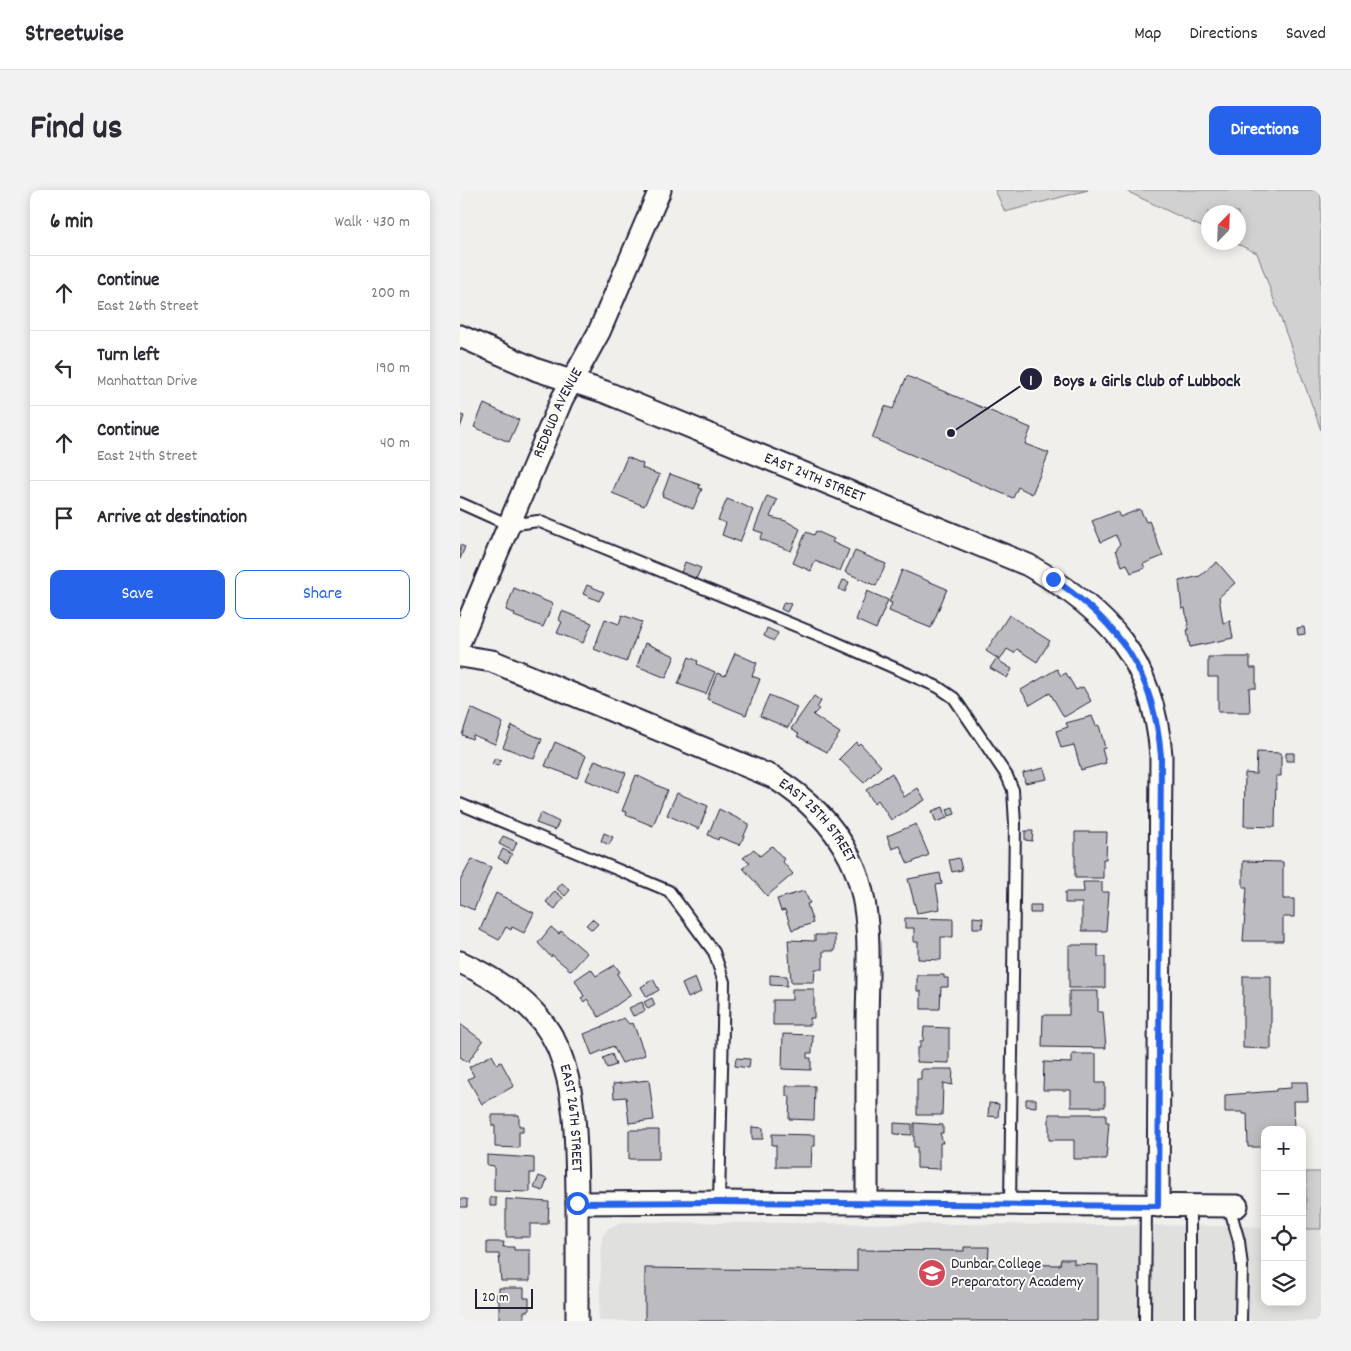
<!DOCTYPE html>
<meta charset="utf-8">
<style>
:root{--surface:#fff;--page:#f2f2f3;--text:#2b2b33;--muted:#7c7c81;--line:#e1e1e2;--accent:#2563eb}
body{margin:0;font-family:Dekko,sans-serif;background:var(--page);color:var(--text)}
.controls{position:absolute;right:15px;bottom:15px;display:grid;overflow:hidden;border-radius:10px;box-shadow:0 2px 12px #0003}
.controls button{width:45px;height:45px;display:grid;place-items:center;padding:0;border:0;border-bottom:1px solid var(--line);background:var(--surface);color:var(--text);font:25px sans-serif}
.compass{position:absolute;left:741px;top:15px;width:45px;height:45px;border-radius:50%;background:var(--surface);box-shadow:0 2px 12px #0003;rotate:23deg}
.scale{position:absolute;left:15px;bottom:12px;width:58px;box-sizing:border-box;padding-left:5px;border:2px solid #22223b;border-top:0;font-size:14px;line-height:18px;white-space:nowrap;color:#22223b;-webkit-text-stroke:4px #fdfcf7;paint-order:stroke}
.stop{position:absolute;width:15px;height:15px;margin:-11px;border:4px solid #2563eb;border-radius:50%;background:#fff}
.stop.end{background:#2563eb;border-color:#fff;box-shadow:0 1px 5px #0008}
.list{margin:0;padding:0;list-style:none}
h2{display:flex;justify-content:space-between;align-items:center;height:65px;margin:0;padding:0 20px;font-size:21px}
h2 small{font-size:16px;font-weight:400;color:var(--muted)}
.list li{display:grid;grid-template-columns:32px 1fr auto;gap:15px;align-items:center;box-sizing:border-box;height:75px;padding:0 20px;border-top:1px solid var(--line)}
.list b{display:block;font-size:19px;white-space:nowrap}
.list p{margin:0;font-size:16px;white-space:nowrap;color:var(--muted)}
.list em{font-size:16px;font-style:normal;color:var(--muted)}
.actions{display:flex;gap:10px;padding:15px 20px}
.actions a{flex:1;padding:11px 0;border:1px solid var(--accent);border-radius:10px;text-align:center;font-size:18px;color:var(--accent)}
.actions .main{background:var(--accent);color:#fff}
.icon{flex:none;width:28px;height:28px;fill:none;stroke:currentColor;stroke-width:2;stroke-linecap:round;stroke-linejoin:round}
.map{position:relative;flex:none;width:861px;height:1131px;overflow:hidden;border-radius:10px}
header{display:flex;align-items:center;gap:30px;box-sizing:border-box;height:70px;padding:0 25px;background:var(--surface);border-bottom:1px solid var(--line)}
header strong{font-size:24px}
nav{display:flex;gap:28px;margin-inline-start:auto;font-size:18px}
.intro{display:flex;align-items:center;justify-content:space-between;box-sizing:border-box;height:120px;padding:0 30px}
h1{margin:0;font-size:35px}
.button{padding:12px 22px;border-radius:10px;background:var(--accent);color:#fff;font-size:18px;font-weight:700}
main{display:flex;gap:30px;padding:0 30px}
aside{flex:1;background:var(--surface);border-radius:10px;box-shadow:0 2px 12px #0003}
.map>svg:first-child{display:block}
</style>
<header>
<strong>Streetwise</strong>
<nav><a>Map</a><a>Directions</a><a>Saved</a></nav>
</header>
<div class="intro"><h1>Find us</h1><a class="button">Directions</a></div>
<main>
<aside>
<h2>6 min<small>Walk · 430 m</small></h2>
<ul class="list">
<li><svg class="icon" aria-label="ahead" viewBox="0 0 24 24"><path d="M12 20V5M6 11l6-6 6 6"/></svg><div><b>Continue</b><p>East 26th Street</p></div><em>200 m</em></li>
<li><svg class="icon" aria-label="left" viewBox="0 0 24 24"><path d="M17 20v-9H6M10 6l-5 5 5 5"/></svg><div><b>Turn left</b><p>Manhattan Drive</p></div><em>190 m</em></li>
<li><svg class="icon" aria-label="ahead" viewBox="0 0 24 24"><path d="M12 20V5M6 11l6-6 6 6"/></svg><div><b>Continue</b><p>East 24th Street</p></div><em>40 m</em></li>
<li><svg class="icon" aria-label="arrive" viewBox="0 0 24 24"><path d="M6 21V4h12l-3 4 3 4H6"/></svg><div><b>Arrive at destination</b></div></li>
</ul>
<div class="actions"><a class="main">Save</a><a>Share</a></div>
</aside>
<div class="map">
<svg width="861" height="1131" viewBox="0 0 861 1131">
<rect width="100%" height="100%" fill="#f0efec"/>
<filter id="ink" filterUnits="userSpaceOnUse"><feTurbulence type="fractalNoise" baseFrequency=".02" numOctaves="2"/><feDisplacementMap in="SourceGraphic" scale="10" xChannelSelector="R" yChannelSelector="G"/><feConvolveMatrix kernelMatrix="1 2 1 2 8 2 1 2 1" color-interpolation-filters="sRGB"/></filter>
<g filter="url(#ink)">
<path fill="#e0e0df" d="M 164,1032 L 787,1036 L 805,1039 L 805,1112 L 842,1112 L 842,1040 L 861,1040 L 861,1131 L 139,1131 L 142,1047 L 148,1038 Z"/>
<path fill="#d2d1d1" stroke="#7a7a86" d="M 535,0 L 628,0 L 545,22 Z
M 664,0 L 861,0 L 861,240 L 797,63 L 775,53 L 778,52 L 778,22 L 748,22 L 748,40 Z
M 846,982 L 861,982 L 861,1039 L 846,1039 Z"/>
<path fill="#bcbcc0" stroke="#22223b" d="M 447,186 L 571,238 L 565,254 L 589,263 L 572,304 L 558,297 L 553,308 L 412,248 L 425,216 L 433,219 Z
M 24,214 L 59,230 L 49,252 L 14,237 Z
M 0,225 L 4,226 L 0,238 Z
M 167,267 L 183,274 L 182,278 L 200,285 L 184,316 L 152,303 Z
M 210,284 L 240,295 L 239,298 L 242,299 L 233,319 L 202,306 Z
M 307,306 L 317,310 L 310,327 L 326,331 L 340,339 L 331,361 L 300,349 L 303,343 L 294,340 Z
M 267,309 L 277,313 L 277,312 L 293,320 L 280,352 L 262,345 L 266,333 L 258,330 Z
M 680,319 L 686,332 L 689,331 L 703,366 L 683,374 L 685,378 L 671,383 L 667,374 L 662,376 L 656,360 L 660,355 L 656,345 L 641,352 L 632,331 L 657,321 L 660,327 Z
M 356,341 L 374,349 L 372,352 L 389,360 L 380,381 L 355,371 L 351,381 L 333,373 L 346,342 L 354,345 Z
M 0,355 L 5,357 L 0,369 Z
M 395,361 L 426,374 L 416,396 L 385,382 Z
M 225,372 L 241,378 L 236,389 L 221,383 Z
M 757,372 L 775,393 L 759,407 L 763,433 L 770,431 L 773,448 L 730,457 L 727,440 L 729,440 L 725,418 L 722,419 L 719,391 L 740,386 Z
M 442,380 L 487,399 L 471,438 L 429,421 L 432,413 L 429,412 Z
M 383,390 L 389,392 L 385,402 L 379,399 Z
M 127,395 L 144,402 L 139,411 L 123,404 Z
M 54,398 L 93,414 L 83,437 L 54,426 L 55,424 L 46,420 Z
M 407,401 L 428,410 L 416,439 L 396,430 Z
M 324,412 L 331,414 L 327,422 L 321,419 Z
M 102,421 L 132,433 L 123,453 L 97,443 L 102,432 L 99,430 Z
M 162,425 L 182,432 L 166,472 L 134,459 L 145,429 L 159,434 Z
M 549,425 L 590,451 L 577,472 L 557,459 L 554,463 L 547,459 L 540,470 L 526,461 Z
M 844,437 L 845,444 L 838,445 L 837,438 Z
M 307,438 L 318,443 L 314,451 L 304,446 Z
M 185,453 L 215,466 L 206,488 L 177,476 Z
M 275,463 L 297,473 L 292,486 L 300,489 L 286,525 L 247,509 L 257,483 L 265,486 Z
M 229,467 L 238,471 L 237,474 L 255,482 L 246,504 L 218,494 Z
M 748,467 L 790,467 L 790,478 L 796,478 L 796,498 L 789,498 L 790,522 L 758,522 L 758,487 L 748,487 Z
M 536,469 L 552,479 L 547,488 L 530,478 Z
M 597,479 L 601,486 L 606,483 L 616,500 L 623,497 L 631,511 L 604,527 L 590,503 L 570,515 L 561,500 Z
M 309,505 L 337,517 L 328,538 L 300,526 Z
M 354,506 L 361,511 L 357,518 L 359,519 L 353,525 L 380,543 L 367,562 L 337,546 L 339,544 L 331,539 Z
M 11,518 L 43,533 L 35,554 L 13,545 L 12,549 L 2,545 Z
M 632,526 L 636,536 L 639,535 L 645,558 L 642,559 L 646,573 L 621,580 L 614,555 L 601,558 L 596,541 L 608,537 L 606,533 Z
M 52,536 L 82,549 L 74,569 L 43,557 Z
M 95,552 L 126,566 L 117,588 L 85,576 Z
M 396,552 L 398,555 L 400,553 L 421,576 L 404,593 L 379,569 Z
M 797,562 L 821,563 L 821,586 L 816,586 L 815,637 L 784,636 L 785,583 L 796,584 Z
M 826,563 L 834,563 L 834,571 L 826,571 Z
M 35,568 L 41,571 L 38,576 L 32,574 Z
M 135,570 L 166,583 L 157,603 L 126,590 Z
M 584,578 L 587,589 L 565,593 L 563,583 Z
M 432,583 L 444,607 L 458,598 L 465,610 L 431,630 L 418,610 L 414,613 L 406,600 Z
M 176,585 L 207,600 L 193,636 L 166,625 L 167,622 L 162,621 Z
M 217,603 L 248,616 L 239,639 L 207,625 Z
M 483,617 L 487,628 L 476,632 L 472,621 Z
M 493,617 L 495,624 L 489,626 L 487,619 Z
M 259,619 L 289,634 L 280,655 L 259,647 L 258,650 L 248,645 Z
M 81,623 L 99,632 L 95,640 L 76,633 Z
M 456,634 L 469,665 L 448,674 L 440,656 L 432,659 L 427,646 Z
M 565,641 L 573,641 L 572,651 L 565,650 Z
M 615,642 L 647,642 L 646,669 L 643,669 L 643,688 L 615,688 Z
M 144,643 L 153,647 L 149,655 L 141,651 Z
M 43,646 L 57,652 L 53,661 L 39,654 Z
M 312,656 L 324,669 L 322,671 L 333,684 L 307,706 L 283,678 L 290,672 L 283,668 L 294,659 L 300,666 Z
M 43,659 L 52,664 L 47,673 L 38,668 Z
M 499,668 L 502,680 L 492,682 L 489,670 Z
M 12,669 L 31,677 L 14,720 L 0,714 L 0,691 Z
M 783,671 L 823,672 L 823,709 L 834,709 L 834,727 L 823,727 L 823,751 L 783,751 L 787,697 L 783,697 Z
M 480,683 L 482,694 L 476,695 L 480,719 L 457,723 L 448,689 Z
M 623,692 L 642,692 L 642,702 L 649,702 L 646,741 L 622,741 L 622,713 L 605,713 L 605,702 L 624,702 Z
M 102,693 L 110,700 L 105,706 L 97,699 Z
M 95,701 L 103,708 L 95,719 L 86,712 Z
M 344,701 L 350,713 L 347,714 L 353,733 L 332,740 L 325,720 L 321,721 L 317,709 Z
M 36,703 L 74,723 L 64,743 L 52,737 L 51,740 L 46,737 L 39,750 L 20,740 Z
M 570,715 L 581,715 L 581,723 L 570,723 Z
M 513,727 L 523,728 L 522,738 L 513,738 Z
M 445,728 L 493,729 L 493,747 L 481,747 L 481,770 L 458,769 L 458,752 L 454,752 L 454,738 L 445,738 Z
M 132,729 L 138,734 L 132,740 L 126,735 Z
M 91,737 L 99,744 L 101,741 L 127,763 L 111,781 L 92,765 L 91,767 L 78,753 Z
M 355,745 L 375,745 L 375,761 L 363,761 L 363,779 L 355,779 L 354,792 L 331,792 L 328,750 L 355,751 Z
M 609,755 L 638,755 L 638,767 L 645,767 L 645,798 L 609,798 Z
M 155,775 L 160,782 L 157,784 L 171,805 L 139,827 L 127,809 L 124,812 L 121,808 L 124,806 L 115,790 L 131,779 L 136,786 Z
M 310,785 L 327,786 L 327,796 L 310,795 Z
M 457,785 L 484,785 L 484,788 L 488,788 L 488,797 L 481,797 L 480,819 L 461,819 L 461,801 L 457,801 Z
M 783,786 L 811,786 L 811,859 L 783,858 Z
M 235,788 L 241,802 L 228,808 L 222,794 Z
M 193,789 L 199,800 L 187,807 L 181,797 Z
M 332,799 L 354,799 L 354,828 L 350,828 L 350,835 L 313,835 L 313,810 L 332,810 Z
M 609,801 L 638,801 L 638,822 L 643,822 L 646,858 L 582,857 L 583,825 L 609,825 Z
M 192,808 L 195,815 L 188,819 L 184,812 Z
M 182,812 L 185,821 L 173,826 L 169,818 Z
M 164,828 L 169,834 L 173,833 L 185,865 L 162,873 L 153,856 L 132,865 L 124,844 Z
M 0,834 L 23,851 L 8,872 L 0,867 Z
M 464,837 L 489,838 L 489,873 L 457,872 L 457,858 L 460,858 L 460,851 L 463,851 Z
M 323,844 L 353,845 L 352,863 L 347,863 L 347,868 L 351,868 L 351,880 L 322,879 Z
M 152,864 L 156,875 L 147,878 L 143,868 Z
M 612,864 L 636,864 L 636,893 L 645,893 L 645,917 L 611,917 L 611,900 L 583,900 L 584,872 L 612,873 Z
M 32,865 L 37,874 L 41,872 L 54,896 L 22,914 L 8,889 L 14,886 L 9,877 Z
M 276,868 L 290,869 L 289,878 L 275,876 Z
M 463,879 L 493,879 L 492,895 L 483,893 L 482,925 L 457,925 L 457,889 L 461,889 L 461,881 Z
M 189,890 L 194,930 L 169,933 L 166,907 L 154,908 L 153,894 Z
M 831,892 L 847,892 L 848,911 L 833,911 L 834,940 L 805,940 L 805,957 L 788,957 L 787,924 L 783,924 L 783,922 L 765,922 L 765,905 L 816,901 L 816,899 L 831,898 Z
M 326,896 L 355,896 L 354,930 L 329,929 L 330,906 L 326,906 Z
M 566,909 L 576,909 L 576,917 L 566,916 Z
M 529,913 L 539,914 L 538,927 L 528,926 Z
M 589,924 L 646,924 L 646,932 L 649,932 L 646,969 L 614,969 L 614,950 L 589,950 Z
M 32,925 L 59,925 L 59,936 L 63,936 L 63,942 L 59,942 L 59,958 L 35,957 L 35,936 L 32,936 Z
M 434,933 L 452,934 L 452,945 L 434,944 Z
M 454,933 L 483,935 L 483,943 L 480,943 L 483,953 L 480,953 L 480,979 L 457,978 L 457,957 L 454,957 Z
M 292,937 L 303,938 L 303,949 L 292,949 Z
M 169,940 L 199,940 L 199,969 L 169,969 Z
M 312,944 L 355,945 L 355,956 L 352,956 L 351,977 L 316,977 L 316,955 L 312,955 Z
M 27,965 L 74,968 L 74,983 L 70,983 L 70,1002 L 34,1001 L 34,976 L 27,975 Z
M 79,986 L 87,989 L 83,1001 L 74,998 Z
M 30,1007 L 36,1007 L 36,1016 L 30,1016 Z
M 0,1009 L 7,1009 L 7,1017 L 0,1017 Z
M 46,1009 L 89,1012 L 88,1034 L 70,1034 L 70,1047 L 46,1047 Z
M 27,1052 L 44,1052 L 43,1057 L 54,1057 L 54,1060 L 70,1060 L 70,1091 L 41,1091 L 39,1064 L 27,1064 Z
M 504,1057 L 529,1057 L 528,1074 L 600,1075 L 601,1069 L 614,1069 L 614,1074 L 638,1075 L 638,1131 L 185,1131 L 185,1078 L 397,1081 L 397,1060 L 504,1061 Z
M 39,1098 L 64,1098 L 64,1108 L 69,1108 L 69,1121 L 64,1121 L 64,1131 L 39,1131 L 39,1110 L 37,1110 L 36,1104 L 39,1104 Z"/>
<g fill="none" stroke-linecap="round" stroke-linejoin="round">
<g stroke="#22223b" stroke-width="14">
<path id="service" d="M 0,313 L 49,335 L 78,331 L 373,451 L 478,497 L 494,508 L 547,586 L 553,600 L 555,634 L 550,1015
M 0,614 L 209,701 L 254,762 L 264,792 L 259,1012
M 769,1016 L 779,1051 L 782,1077 L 781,1131
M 685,1131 L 686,1016
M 730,1131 L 730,1016"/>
</g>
<g stroke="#22223b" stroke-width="25">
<g id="minor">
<path id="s1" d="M 0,146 L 77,180 L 145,202 L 568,375 C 649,421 693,469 701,565 L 698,1016"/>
<path id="s2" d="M 0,451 L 102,209 L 139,142 L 200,0"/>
<path id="s3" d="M 0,466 L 32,471 L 313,587 C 346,608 372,632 390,668 C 415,717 407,782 407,836 C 407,895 407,955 407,1014"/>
<path id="s4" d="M 0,772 C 39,790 80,817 98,858 C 117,904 116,956 117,1005 C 117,1047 117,1089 117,1131"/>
<path d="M 117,1013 L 259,1012 L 777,1016"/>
</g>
</g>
<use href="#service" stroke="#fdfcf7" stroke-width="10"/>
<use href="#minor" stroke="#fdfcf7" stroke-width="21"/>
</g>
</g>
<g fill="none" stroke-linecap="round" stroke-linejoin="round" filter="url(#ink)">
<path stroke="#2563eb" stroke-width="6" d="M 117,1013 L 259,1012 L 698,1016 L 701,566 C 694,484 661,434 593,389"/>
</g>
<defs>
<g id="school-disc" transform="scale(1.4375)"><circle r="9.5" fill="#d1495b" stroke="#fdfcf7"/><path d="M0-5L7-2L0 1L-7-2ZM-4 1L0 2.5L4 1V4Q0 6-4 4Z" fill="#fff"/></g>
</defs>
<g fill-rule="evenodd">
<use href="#school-disc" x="472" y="1083"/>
</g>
<g text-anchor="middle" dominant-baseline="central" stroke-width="4" stroke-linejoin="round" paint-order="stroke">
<g font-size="16" fill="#22223b" stroke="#fdfcf7">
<text stroke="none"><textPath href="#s2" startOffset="248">REDBUD AVENUE</textPath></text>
<text stroke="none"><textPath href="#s1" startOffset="382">EAST 24TH STREET</textPath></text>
<text stroke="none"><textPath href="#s3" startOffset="399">EAST 25TH STREET</textPath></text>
<text stroke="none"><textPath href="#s4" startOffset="205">EAST 26TH STREET</textPath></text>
</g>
<g font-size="16" fill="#22223b" stroke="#fdfcf7" text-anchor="start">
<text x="491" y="1074">Dunbar College<tspan x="491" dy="18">Preparatory Academy</tspan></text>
</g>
</g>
<path fill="none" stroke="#22223b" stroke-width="2" d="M491 243L571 189"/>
<g fill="#22223b" stroke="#fdfcf7" stroke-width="2">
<circle cx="491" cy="243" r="5"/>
<circle cx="571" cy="189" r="12"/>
</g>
<g font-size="15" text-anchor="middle" font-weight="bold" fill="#fff">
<text x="571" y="195">1</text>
</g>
<g font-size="18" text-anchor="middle" font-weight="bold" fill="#22223b" stroke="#fdfcf7" stroke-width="4" stroke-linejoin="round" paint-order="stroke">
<text x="687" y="196">Boys &amp; Girls Club of Lubbock</text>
</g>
</svg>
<div class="controls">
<button>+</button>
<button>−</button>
<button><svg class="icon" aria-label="locate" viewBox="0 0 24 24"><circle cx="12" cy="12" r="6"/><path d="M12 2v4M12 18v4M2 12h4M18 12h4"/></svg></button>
<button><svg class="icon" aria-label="layers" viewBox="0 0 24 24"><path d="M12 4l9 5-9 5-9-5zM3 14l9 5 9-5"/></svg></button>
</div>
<svg class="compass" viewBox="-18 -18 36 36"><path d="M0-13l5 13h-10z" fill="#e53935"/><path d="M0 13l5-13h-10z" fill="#7c7c81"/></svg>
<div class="scale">20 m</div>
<div class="stop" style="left:117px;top:1013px"></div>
<div class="stop end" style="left:593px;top:389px"></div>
</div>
</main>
